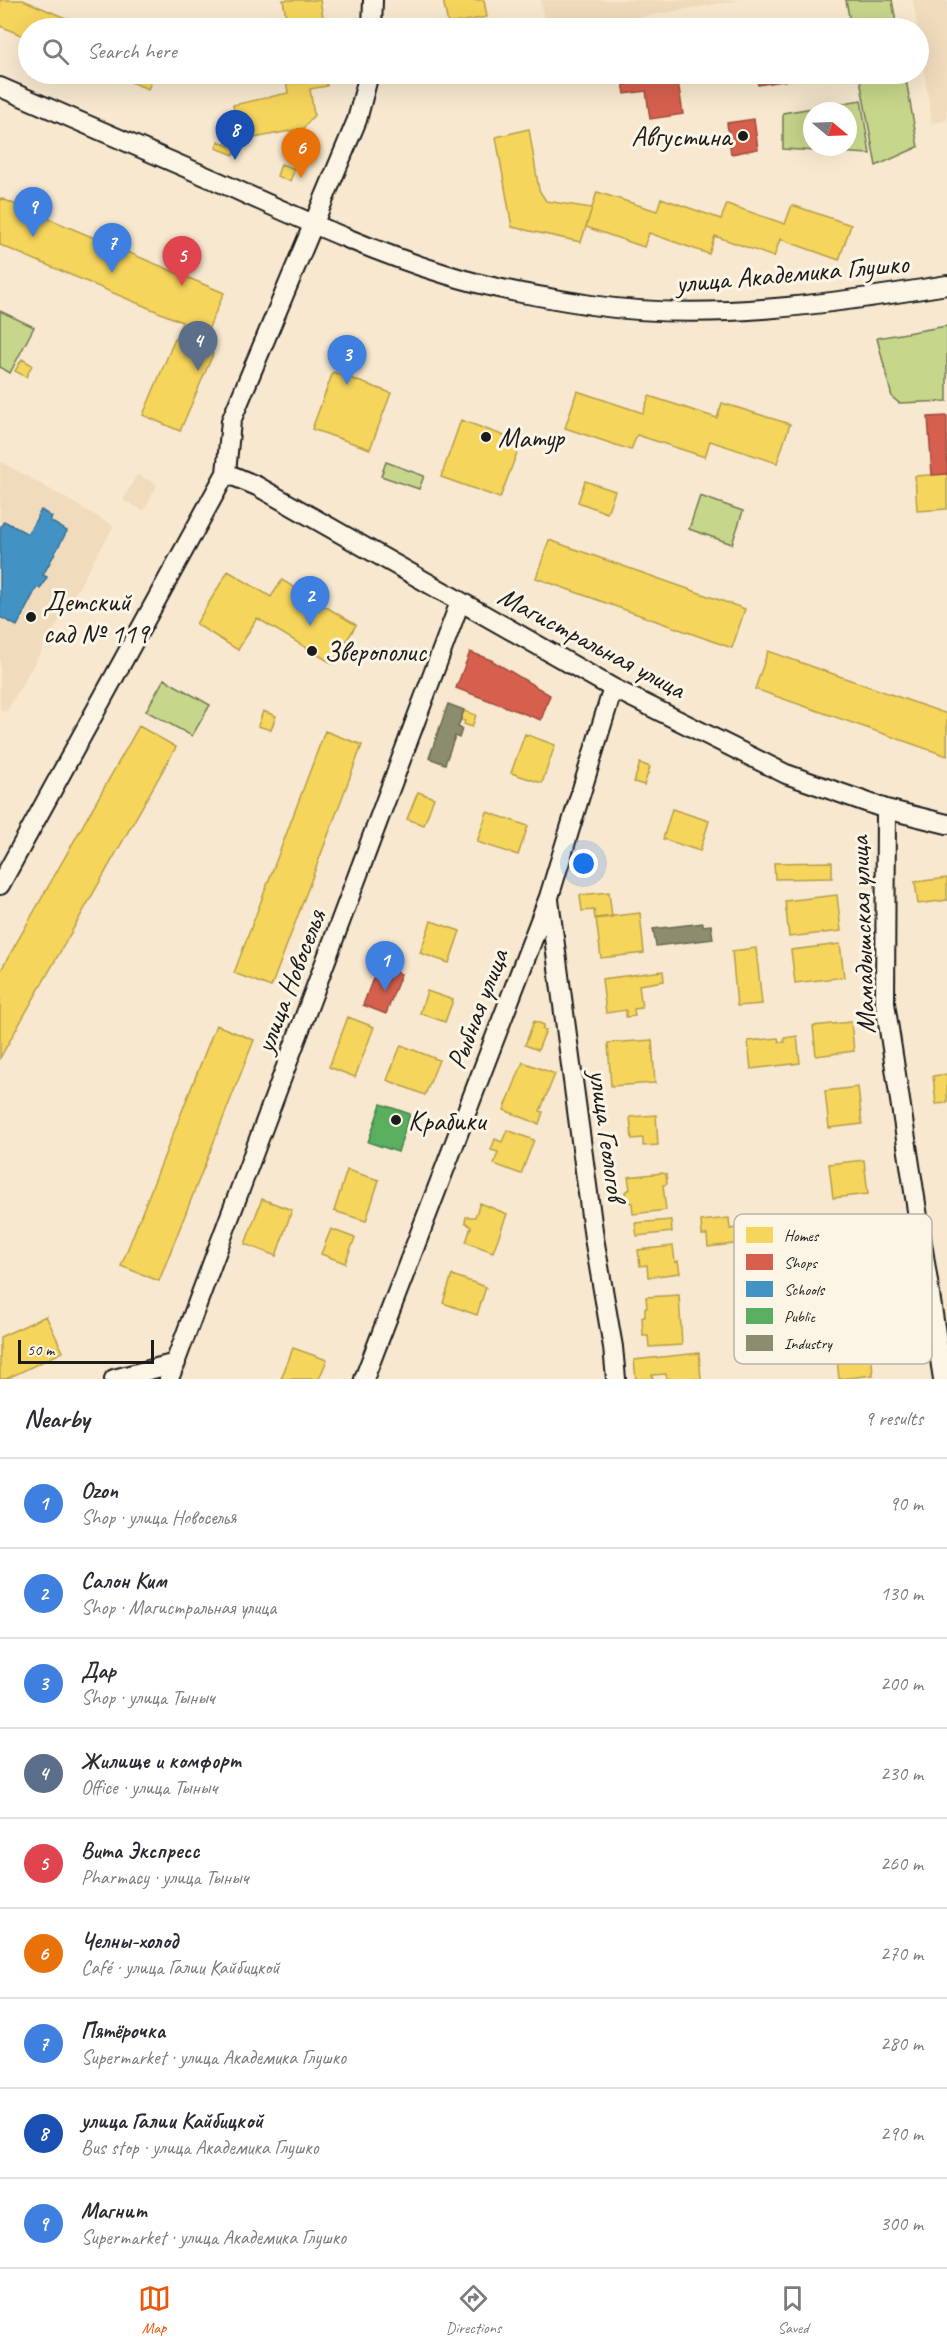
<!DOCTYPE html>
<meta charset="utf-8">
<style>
:root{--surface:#fff;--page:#f2f2f3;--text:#2b2b33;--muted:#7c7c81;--line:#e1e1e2;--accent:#ea580c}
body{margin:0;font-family:Caveat,sans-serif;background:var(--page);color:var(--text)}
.compass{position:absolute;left:803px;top:102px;width:54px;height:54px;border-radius:50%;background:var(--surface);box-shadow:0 6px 24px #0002;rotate:109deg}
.scale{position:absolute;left:18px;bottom:15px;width:136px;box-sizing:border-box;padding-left:6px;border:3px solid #1c1c1c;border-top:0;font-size:16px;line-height:21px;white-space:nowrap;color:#1c1c1c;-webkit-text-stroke:4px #fcf5e5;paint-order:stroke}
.you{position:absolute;left:584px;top:864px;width:21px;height:21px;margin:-15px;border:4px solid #fff;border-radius:50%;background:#1a73e8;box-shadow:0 0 0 9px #1a73e833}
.badge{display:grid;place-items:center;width:39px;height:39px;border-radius:50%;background:var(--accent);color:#fff;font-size:20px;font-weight:700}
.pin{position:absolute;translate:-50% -50px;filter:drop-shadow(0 2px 3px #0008)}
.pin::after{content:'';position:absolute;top:32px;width:21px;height:18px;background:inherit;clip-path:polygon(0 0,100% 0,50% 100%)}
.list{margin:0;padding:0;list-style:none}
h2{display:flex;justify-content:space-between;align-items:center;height:78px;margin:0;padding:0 24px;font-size:26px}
h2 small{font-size:20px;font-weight:400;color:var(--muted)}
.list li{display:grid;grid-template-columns:39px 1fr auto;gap:18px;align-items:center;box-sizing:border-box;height:90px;padding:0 24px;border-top:2px solid var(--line)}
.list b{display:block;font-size:22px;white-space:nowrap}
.list p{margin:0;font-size:20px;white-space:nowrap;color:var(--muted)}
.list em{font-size:20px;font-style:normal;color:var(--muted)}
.icon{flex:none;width:33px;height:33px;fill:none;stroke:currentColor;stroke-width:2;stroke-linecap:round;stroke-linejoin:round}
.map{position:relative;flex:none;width:947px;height:1379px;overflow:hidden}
.search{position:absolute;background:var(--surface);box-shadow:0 6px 24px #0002;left:18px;right:18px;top:18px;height:66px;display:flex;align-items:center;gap:15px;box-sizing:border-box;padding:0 21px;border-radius:33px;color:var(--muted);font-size:22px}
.sheet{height:888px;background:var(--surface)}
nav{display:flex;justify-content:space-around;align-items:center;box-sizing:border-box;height:84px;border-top:2px solid var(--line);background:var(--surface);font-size:16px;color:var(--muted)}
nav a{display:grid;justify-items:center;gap:3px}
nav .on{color:var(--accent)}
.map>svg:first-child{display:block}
</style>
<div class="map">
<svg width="947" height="1379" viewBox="0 0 947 1379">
<rect width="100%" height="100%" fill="#f7e8cf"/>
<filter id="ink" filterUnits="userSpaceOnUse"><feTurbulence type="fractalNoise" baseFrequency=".0167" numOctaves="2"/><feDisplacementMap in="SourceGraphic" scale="12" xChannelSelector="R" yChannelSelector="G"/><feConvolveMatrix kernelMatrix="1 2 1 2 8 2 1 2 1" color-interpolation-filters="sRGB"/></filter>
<g filter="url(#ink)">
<path fill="#f0dbbd" d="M 541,0 L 740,0 L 575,28 L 545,28 Z
M 913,0 L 947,0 L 947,120 L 932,123 Z
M 0,461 L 114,526 L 6,712 L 0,709 Z
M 137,474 L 157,485 L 144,511 L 123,500 Z"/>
<path fill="#c6d68a" stroke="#717953" stroke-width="1.5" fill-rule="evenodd" d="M 846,0 L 892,0 L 897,28 L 851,28 Z
M 859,74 L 905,74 L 918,147 L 876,166 Z
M 861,100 L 870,154 L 783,149 L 783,113 ZM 812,111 L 848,111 L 848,147 L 812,147 Z
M 0,311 L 34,327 L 10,373 L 0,367 Z
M 947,326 L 947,401 L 899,403 L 892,397 L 877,338 Z
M 386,462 L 424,476 L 419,489 L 381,476 Z
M 700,496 L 743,511 L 732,544 L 689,529 Z
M 164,679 L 210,705 L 192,736 L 146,711 Z"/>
<path fill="#f6d55c" stroke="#b59e49" stroke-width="1.5" d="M 0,0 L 23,0 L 89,28 L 28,28 L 28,38 L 0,26 Z
M 283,0 L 320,0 L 325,28 L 288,28 Z
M 443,0 L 484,0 L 487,17 L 448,24 Z
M 111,74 L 155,74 L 148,89 Z
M 285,74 L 325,74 L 327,86 L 310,89 L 314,115 L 304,128 L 240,141 L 233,105 L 288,93 Z
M 529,129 L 539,190 L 546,201 L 592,208 L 581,242 L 512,227 L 496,137 Z
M 218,141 L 236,149 L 234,155 L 216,148 Z
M 281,164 L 295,169 L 290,181 L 277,176 Z
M 597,192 L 657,211 L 661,198 L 721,219 L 727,204 L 785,224 L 792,205 L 851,225 L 839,260 L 780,239 L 774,257 L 715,236 L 709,254 L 649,233 L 644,247 L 586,227 Z
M 0,198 L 224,293 L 200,348 L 213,354 L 180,431 L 143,415 L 182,322 L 0,245 Z
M 22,359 L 32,365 L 26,377 L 15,371 Z
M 333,372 L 391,393 L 370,449 L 312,429 Z
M 577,391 L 643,413 L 649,396 L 717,418 L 722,403 L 790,424 L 777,463 L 710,441 L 705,457 L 637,435 L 631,450 L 565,428 Z
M 461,420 L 521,442 L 500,498 L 441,477 Z
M 947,474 L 947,509 L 917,511 L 915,476 Z
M 585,481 L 615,491 L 607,513 L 578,502 Z
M 549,540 L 745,609 L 732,648 L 536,578 Z
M 228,571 L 271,597 L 282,580 L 356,625 L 333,664 L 257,618 L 238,650 L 196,624 Z
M 768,651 L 947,714 L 947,756 L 755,689 Z
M 263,711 L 276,716 L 271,730 L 258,726 Z
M 464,711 L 476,715 L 472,727 L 464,724 L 465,721 L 460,720 Z
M 139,726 L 176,747 L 0,1058 L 0,972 Z
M 325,731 L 362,745 L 271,987 L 234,973 Z
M 525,734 L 555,745 L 542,783 L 511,773 Z
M 640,763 L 650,767 L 644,785 L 634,782 Z
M 418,792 L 434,798 L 424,825 L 407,819 Z
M 672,809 L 709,821 L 700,851 L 663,839 Z
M 487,812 L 528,826 L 518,855 L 477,842 Z
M 832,862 L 832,878 L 775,879 L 774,863 Z
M 947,878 L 947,900 L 918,904 L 915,882 Z
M 609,892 L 612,917 L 595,919 L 594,910 L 582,911 L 580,895 Z
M 837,895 L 841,931 L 789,937 L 785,901 Z
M 640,913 L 644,953 L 601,958 L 596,918 Z
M 431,921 L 460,931 L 449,963 L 420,953 Z
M 840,944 L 844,977 L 795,983 L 791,950 Z
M 756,948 L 762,1004 L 737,1006 L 732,951 Z
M 663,971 L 664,981 L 639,985 L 642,1008 L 634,1009 L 635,1016 L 626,1017 L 626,1010 L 606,1013 L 602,979 Z
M 427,991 L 453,1000 L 445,1022 L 420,1013 Z
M 348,1017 L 374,1027 L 355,1077 L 329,1067 Z
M 534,1021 L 544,1025 L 542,1029 L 546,1030 L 538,1050 L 525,1045 Z
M 851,1022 L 854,1051 L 816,1056 L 813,1026 Z
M 216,1025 L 254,1040 L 159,1281 L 121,1266 Z
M 797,1036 L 800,1063 L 751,1069 L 748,1041 L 778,1038 L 779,1042 L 785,1042 L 784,1038 Z
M 652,1040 L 655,1083 L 611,1086 L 608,1043 Z
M 401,1045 L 439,1060 L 425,1095 L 387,1080 Z
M 523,1062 L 555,1074 L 540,1111 L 543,1112 L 539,1124 L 504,1110 Z
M 947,1074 L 947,1103 L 936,1104 L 933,1076 Z
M 858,1087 L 862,1124 L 829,1128 L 825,1091 Z
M 656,1115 L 658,1145 L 643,1146 L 643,1138 L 632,1139 L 630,1117 Z
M 507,1130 L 534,1140 L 521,1174 L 494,1164 L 498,1152 L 491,1150 L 495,1139 L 502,1142 Z
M 864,1160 L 868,1194 L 833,1198 L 829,1164 Z
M 347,1170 L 379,1180 L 366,1221 L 334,1211 Z
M 662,1173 L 666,1174 L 667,1184 L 663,1185 L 666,1210 L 633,1214 L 632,1203 L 626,1201 L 625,1192 L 630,1189 L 628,1177 Z
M 262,1199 L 292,1210 L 276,1256 L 245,1244 Z
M 480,1203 L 507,1214 L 493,1252 L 466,1242 L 471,1227 L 465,1222 L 466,1217 L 475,1217 Z
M 729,1218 L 730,1229 L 741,1227 L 742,1243 L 708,1247 L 707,1235 L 702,1235 L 701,1221 Z
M 671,1220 L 672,1232 L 637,1236 L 635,1223 Z
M 331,1229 L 355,1238 L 345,1263 L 321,1254 Z
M 673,1246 L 675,1262 L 678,1261 L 680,1273 L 648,1277 L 647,1265 L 640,1266 L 638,1250 Z
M 452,1275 L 486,1287 L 477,1315 L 443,1303 Z
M 679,1295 L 682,1345 L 649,1347 L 648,1336 L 643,1336 L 642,1317 L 645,1317 L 645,1308 L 647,1308 L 646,1297 Z
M 46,1316 L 63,1352 L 6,1379 L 0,1379 L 0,1337 Z
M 870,1336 L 873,1375 L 839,1379 L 835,1339 Z
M 293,1348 L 327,1360 L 319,1379 L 281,1379 Z
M 699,1353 L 701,1379 L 667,1379 L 666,1374 L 652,1375 L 653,1379 L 636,1379 L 634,1360 Z"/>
<path fill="#d6604d" stroke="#9e4c3e" stroke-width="1.5" d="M 639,74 L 677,74 L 683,114 L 650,119 L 646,91 L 625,94 L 622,76 Z
M 756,74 L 828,74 L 758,85 Z
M 754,119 L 758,149 L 731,154 L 727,123 Z
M 947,416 L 947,474 L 932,475 L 928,417 Z
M 470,652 L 491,660 L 550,695 L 541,720 L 456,688 Z
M 378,965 L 401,974 L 386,1014 L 363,1005 Z"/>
<path fill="#4393c3" stroke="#376f91" stroke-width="1.5" d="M 41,510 L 52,517 L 50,521 L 67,531 L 43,575 L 47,577 L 40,589 L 37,587 L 17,626 L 0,617 L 0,528 L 4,521 L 28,534 Z"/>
<path fill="#5aae61" stroke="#47824c" stroke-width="1.5" d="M 381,1104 L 410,1114 L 398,1152 L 368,1142 Z"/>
<path fill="#8c8c6e" stroke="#6a6a55" stroke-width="1.5" d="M 448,704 L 464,710 L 458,727 L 462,729 L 459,738 L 455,736 L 445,764 L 429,758 Z
M 703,923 L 703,926 L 711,925 L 713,939 L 656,946 L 653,929 Z"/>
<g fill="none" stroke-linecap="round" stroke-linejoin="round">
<g stroke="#1c1c1c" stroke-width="22">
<path id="minor" d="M 372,28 L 373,0
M 0,87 C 73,119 146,150 219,182 C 293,215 367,250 445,274 C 492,289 542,297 591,305 C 707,322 832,304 947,285
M 226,473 L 257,486 L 613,688 L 786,774 L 886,809 L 947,824
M 886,809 L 885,1003 L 943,1379
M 0,885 L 226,473 L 231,421 L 357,120 L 369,74
M 549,900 L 594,1238 L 613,1347 L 616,1379
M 114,1379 L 176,1363
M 169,1379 L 460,602
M 364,1379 L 549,897 L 613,688"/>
</g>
<use href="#minor" stroke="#fcf5e5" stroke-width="18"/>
</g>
</g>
<g fill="#1c1c1c" stroke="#fcf5e5" stroke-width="2">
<circle cx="743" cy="136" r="6"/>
<circle cx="486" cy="437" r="6"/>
<circle cx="31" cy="617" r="6"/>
<circle cx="312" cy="651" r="6"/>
<circle cx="396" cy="1120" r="6"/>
</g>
<g text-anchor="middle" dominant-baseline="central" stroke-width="6" stroke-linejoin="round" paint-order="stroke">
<g font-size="28" fill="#1c1c1c" stroke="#fcf5e5" text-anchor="start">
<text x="731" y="136" text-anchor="end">Августина</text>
<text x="498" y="437">Матур</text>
<text x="43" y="601">Детский<tspan x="43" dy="32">сад № 119</tspan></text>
<text x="324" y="651">Зверополис</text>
<text x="408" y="1120">Крабики</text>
</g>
<g font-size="28" fill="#1c1c1c" stroke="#fcf5e5">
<text transform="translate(792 273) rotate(-5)">улица Академика Глушко</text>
<text transform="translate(592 642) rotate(28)">Магистральная улица</text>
<text transform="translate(862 935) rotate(-92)">Мамадышская улица</text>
<text transform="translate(290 981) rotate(-69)">улица Новоселья</text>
<text transform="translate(477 1009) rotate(-69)">Рыбная улица</text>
<text transform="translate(608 1135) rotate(82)">улица Геологов</text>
</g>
</g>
<rect x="734" y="1214" width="198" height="150" rx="9" fill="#fcf5e5" stroke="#b9b4a9" stroke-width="1.5"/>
<rect x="746" y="1227" width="27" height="16" fill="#f6d55c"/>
<rect x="746" y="1254" width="27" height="16" fill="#d6604d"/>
<rect x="746" y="1281" width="27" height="16" fill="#4393c3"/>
<rect x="746" y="1308" width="27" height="16" fill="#5aae61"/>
<rect x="746" y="1335" width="27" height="16" fill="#8c8c6e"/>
<g font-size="16" fill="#1c1c1c">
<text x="784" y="1241">Homes</text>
<text x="784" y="1268">Shops</text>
<text x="784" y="1295">Schools</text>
<text x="784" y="1322">Public</text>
<text x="784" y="1349">Industry</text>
</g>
</svg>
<svg class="compass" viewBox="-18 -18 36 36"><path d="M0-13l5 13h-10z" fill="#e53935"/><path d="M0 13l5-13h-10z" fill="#7c7c81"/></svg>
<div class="scale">50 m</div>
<div class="you"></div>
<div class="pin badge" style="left:385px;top:991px;background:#3f7fe0">1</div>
<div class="pin badge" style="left:310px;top:626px;background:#3f7fe0">2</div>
<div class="pin badge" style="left:347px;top:385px;background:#3f7fe0">3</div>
<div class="pin badge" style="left:198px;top:371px;background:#5c6f8a">4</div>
<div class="pin badge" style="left:182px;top:286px;background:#e0444e">5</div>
<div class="pin badge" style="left:301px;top:178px;background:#e8710a">6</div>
<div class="pin badge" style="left:112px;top:273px;background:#3f7fe0">7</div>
<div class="pin badge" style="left:235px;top:160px;background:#1a4fb4">8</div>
<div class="pin badge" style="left:33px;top:237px;background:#3f7fe0">9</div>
<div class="search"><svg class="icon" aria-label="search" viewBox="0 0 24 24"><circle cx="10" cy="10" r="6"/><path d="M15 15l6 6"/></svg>Search here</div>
</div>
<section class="sheet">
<h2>Nearby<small>9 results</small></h2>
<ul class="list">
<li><span class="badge" style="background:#3f7fe0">1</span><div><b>Ozon</b><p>Shop · улица Новоселья</p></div><em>90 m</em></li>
<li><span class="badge" style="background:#3f7fe0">2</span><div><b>Салон Ким</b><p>Shop · Магистральная улица</p></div><em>130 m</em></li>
<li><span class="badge" style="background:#3f7fe0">3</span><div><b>Дар</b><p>Shop · улица Тыныч</p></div><em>200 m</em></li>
<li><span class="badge" style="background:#5c6f8a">4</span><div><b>Жилище и комфорт</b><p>Office · улица Тыныч</p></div><em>230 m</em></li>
<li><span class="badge" style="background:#e0444e">5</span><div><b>Вита Экспресс</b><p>Pharmacy · улица Тыныч</p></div><em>260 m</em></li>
<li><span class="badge" style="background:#e8710a">6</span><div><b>Челны-холод</b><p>Café · улица Галии Кайбицкой</p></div><em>270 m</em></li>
<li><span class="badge" style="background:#3f7fe0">7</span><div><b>Пятёрочка</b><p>Supermarket · улица Академика Глушко</p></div><em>280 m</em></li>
<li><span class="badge" style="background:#1a4fb4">8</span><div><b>улица Галии Кайбицкой</b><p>Bus stop · улица Академика Глушко</p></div><em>290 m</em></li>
<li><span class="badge" style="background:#3f7fe0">9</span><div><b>Магнит</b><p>Supermarket · улица Академика Глушко</p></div><em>300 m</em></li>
</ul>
</section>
<nav>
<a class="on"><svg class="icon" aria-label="map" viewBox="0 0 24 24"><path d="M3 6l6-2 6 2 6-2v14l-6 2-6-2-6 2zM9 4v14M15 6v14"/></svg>Map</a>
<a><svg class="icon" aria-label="directions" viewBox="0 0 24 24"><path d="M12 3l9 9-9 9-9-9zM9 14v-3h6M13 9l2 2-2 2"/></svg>Directions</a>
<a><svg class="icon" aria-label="saved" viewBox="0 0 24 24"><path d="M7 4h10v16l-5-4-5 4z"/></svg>Saved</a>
</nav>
